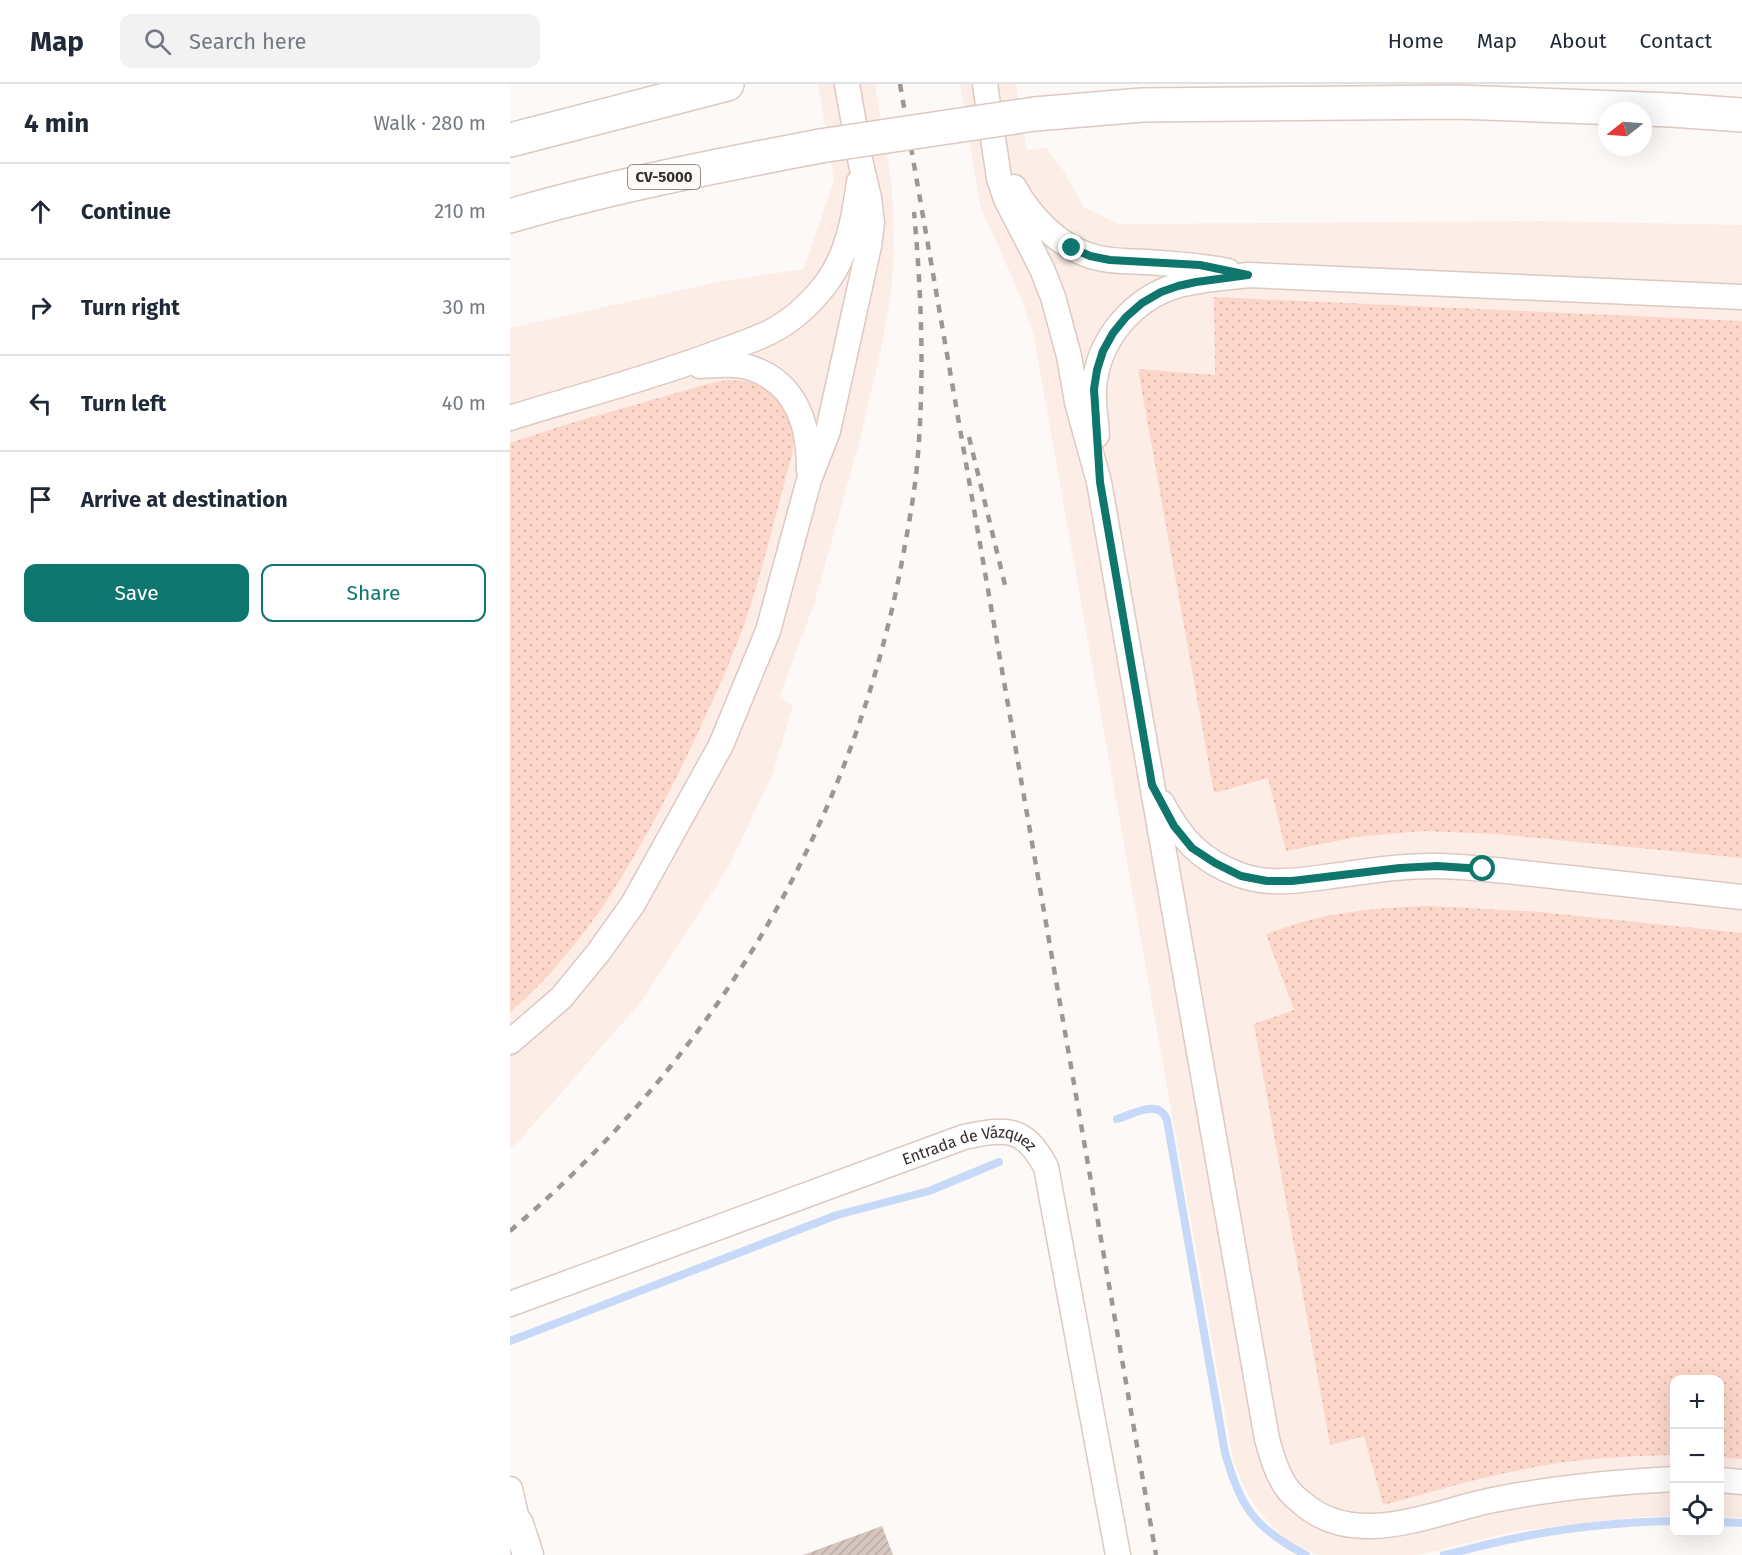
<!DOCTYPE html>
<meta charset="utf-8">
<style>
:root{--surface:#fff;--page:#f2f2f3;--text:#1f2937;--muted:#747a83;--line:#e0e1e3;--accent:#0f766e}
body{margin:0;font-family:"Fira Sans",sans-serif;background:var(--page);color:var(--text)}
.controls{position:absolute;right:18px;bottom:18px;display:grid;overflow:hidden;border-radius:12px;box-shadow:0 6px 24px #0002}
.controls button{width:54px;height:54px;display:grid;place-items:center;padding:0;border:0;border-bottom:2px solid var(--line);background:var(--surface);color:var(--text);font:30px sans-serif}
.compass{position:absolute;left:1088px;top:18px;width:54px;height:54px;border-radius:50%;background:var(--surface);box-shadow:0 6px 24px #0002;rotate:253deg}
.stop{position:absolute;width:18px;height:18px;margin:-14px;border:4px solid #0f766e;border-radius:50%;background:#fff}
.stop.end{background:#0f766e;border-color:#fff;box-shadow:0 2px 6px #0008}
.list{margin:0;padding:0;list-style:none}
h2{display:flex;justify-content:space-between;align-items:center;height:78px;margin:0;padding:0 24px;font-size:26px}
h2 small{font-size:20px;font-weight:400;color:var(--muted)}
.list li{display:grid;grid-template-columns:39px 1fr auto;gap:18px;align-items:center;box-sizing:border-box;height:96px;padding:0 24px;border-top:2px solid var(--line)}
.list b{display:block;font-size:22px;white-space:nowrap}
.list em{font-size:20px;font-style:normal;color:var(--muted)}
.actions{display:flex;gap:12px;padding:18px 24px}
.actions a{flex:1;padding:14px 0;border:2px solid var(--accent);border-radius:12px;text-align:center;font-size:21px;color:var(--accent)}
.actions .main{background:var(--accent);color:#fff}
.icon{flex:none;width:33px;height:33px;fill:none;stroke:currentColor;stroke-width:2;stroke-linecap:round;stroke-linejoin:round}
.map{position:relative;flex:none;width:1232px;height:1471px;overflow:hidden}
header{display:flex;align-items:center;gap:36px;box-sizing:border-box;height:84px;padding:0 30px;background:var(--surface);border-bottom:2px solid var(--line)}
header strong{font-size:28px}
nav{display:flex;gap:33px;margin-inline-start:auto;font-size:21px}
.search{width:420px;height:54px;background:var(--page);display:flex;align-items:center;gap:15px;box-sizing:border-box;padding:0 21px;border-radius:12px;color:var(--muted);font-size:22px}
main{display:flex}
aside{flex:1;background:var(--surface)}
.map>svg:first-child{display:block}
</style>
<header>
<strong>Map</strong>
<div class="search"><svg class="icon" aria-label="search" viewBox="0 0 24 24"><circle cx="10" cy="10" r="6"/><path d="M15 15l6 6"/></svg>Search here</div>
<nav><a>Home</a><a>Map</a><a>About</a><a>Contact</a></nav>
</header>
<main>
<aside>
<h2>4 min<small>Walk · 280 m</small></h2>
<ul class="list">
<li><svg class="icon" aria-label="ahead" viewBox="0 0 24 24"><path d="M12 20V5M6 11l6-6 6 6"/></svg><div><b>Continue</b></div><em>210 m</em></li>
<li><svg class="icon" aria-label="right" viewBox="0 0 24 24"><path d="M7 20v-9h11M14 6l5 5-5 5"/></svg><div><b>Turn right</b></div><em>30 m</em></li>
<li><svg class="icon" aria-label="left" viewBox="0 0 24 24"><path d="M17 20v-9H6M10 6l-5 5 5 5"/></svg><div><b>Turn left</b></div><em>40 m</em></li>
<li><svg class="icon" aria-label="arrive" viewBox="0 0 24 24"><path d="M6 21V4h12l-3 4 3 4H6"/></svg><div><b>Arrive at destination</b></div></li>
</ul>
<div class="actions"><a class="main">Save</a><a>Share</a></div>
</aside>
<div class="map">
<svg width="1232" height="1471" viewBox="0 0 1232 1471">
<defs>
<pattern id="grass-dots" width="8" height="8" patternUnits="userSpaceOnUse" patternTransform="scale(1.5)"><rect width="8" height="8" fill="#fcd7c9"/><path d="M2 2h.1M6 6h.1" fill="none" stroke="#d9b9ad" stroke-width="1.8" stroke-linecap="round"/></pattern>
<pattern id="building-hatch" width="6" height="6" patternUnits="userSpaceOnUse" patternTransform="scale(1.5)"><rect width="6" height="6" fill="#d7c6bf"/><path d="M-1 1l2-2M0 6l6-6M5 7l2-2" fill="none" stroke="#b9aaa4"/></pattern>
</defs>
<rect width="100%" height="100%" fill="#fdf9f7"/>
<path fill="#fcede6" d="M 308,0 L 365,0 L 381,95 L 383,126 L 384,166 L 381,212 L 372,261 L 349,359 L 304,520 L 269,614 L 283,621 L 263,689 L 219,782 L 131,918 L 8,1058 L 0,1064 L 0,244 L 208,198 L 294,185 L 324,96 Z
M 450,0 L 506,0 L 517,66 L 536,64 L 553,86 L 574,123 L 608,140 L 1033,137 L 1232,141 L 1232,1434 L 1210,1433 L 1210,1296 L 1164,1296 L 1164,1432 L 1147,1432 L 1101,1436 L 1007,1447 L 908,1471 L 807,1471 L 777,1456 L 759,1439 L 743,1419 L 733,1401 L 723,1375 L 524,253 L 510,211 L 470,121 Z"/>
<path fill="url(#grass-dots)" d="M 704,213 L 1232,237 L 1232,774 L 986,750 L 912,747 L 846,753 L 776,767 L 758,694 L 704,709 L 628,285 L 705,291 Z
M 219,296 C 225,297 232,296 238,298 C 262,303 282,328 284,353 C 284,359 283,365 282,371 C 267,424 255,478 238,529 C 223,574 203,616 183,659 C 136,757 83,857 0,928 L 0,359 L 58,340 L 201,299 Z
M 920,822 L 1031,828 L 1232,849 L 1232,1375 L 1210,1373 L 1210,1296 L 1164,1296 L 1164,1371 C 1120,1372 1074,1374 1031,1382 C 977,1391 925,1407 873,1421 L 854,1352 L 820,1361 L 744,940 L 784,926 L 756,850 C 770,845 785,840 800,836 C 839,826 880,823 920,822 Z"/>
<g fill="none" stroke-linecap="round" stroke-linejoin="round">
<path stroke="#c7d9f8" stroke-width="8" d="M 607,1035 C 624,1030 649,1014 657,1036 L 715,1369 C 721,1389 728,1412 741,1429 C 753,1446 778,1462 796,1471
M 0,1257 L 327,1131 L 419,1107 L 489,1078
M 1210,1438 L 1232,1439
M 934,1471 C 960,1465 985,1458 1011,1453 C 1061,1443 1114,1438 1164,1437"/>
</g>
<path fill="url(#building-hatch)" d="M 372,1442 L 383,1471 L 293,1471 Z"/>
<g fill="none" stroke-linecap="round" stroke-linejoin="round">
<g stroke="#dbc9c2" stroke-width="27">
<g id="minor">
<path d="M 475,0 L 489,94 L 496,115 L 532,185 L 543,213 L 559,272 L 567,318 L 589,398 L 757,1355 C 761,1368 764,1382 771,1394 C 775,1403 783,1412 791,1418 C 845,1467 923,1428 983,1416 C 1043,1404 1104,1398 1164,1395"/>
<path d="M 504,103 C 520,132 548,162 581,172 C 599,178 617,177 636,178 C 665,180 689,181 718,187"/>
<path d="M 190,282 C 207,281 225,279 241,284 C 288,300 299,342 299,386"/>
<path d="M 0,334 C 70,312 141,294 209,268 C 226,262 244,256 260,248 C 282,237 300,220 315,201 C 338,171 344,134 349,98"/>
<path d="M 587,351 C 586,336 583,320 584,305 C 587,256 623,214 669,201 C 692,195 715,194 738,191 L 1232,213"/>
<path d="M 652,719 C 671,755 691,777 730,791 C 757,801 787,797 815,793 C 853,788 891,781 929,782 C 969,783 1010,789 1051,793 C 1111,800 1172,806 1232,813"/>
<path d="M 0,958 L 51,914 L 88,869 L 123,820 L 211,661 L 258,547 L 299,396 L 318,347 L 359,162 L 362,138 L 359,114 L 351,80 L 337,0"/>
<path id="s1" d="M 0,1220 L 454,1053 C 497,1044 514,1042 536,1083 L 608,1471"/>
<path d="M 1210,1396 L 1232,1398"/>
<path d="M 0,1405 L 8,1440"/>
</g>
</g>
<g stroke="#dbc9c2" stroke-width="33">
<path id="tertiary" d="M 8,1440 L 18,1471"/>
</g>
<g stroke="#dbc9c2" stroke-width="36">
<path id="trunk" d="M 525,30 L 632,21 L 948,18 L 1162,26 L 1232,31
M 0,56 L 217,0
M 0,132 C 102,102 207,82 310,62"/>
</g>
<use href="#minor" stroke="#fff" stroke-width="24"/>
<use href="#tertiary" stroke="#fff" stroke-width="30"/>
<use href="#trunk" stroke="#fff" stroke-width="33"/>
<path stroke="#9c9794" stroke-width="4.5" stroke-dasharray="8 8" stroke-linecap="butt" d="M 390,0 L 646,1471
M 459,353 L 495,501
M 0,1147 C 203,975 338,749 390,488 C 396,456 402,424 406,392 C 415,304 412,215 404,128"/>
<g stroke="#dbc9c2" stroke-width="36" stroke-linecap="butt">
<path id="trunk-bridge" d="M 310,62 L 525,30"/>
</g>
<use href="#trunk-bridge" stroke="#fff" stroke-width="33"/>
</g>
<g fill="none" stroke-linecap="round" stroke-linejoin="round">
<path stroke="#0f766e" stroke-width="8" d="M 562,164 L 580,172 L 600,176 L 690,181 L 738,191 L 686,198 L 668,202 L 651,208 L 632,219 L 616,233 L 603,249 L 593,267 L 587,286 L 584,305 L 590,398 L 642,701 L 664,742 L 682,764 L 705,779 L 731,792 L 757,797 L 782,797 L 890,784 L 927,782 L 973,785"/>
</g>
<g text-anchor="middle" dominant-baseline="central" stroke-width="4.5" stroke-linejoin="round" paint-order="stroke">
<rect fill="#fdf9f7" stroke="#716b68" stroke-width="1.5" x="118" y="81" width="72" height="24" rx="4.5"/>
<g font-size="15" font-weight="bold" fill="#352e2b">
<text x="154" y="93">CV-5000</text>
</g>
<g font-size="16" fill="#352e2b" stroke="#fdf9f7">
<text stroke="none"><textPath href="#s1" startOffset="489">Entrada de Vázquez</textPath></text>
</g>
</g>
</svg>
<div class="controls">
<button>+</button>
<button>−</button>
<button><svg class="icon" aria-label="locate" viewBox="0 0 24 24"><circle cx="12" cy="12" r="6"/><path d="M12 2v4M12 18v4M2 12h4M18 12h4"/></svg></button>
</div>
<svg class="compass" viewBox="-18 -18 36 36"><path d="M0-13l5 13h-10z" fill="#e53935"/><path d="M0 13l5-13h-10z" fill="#747a83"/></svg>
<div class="stop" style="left:973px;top:785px"></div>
<div class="stop end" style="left:562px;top:164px"></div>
</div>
</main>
